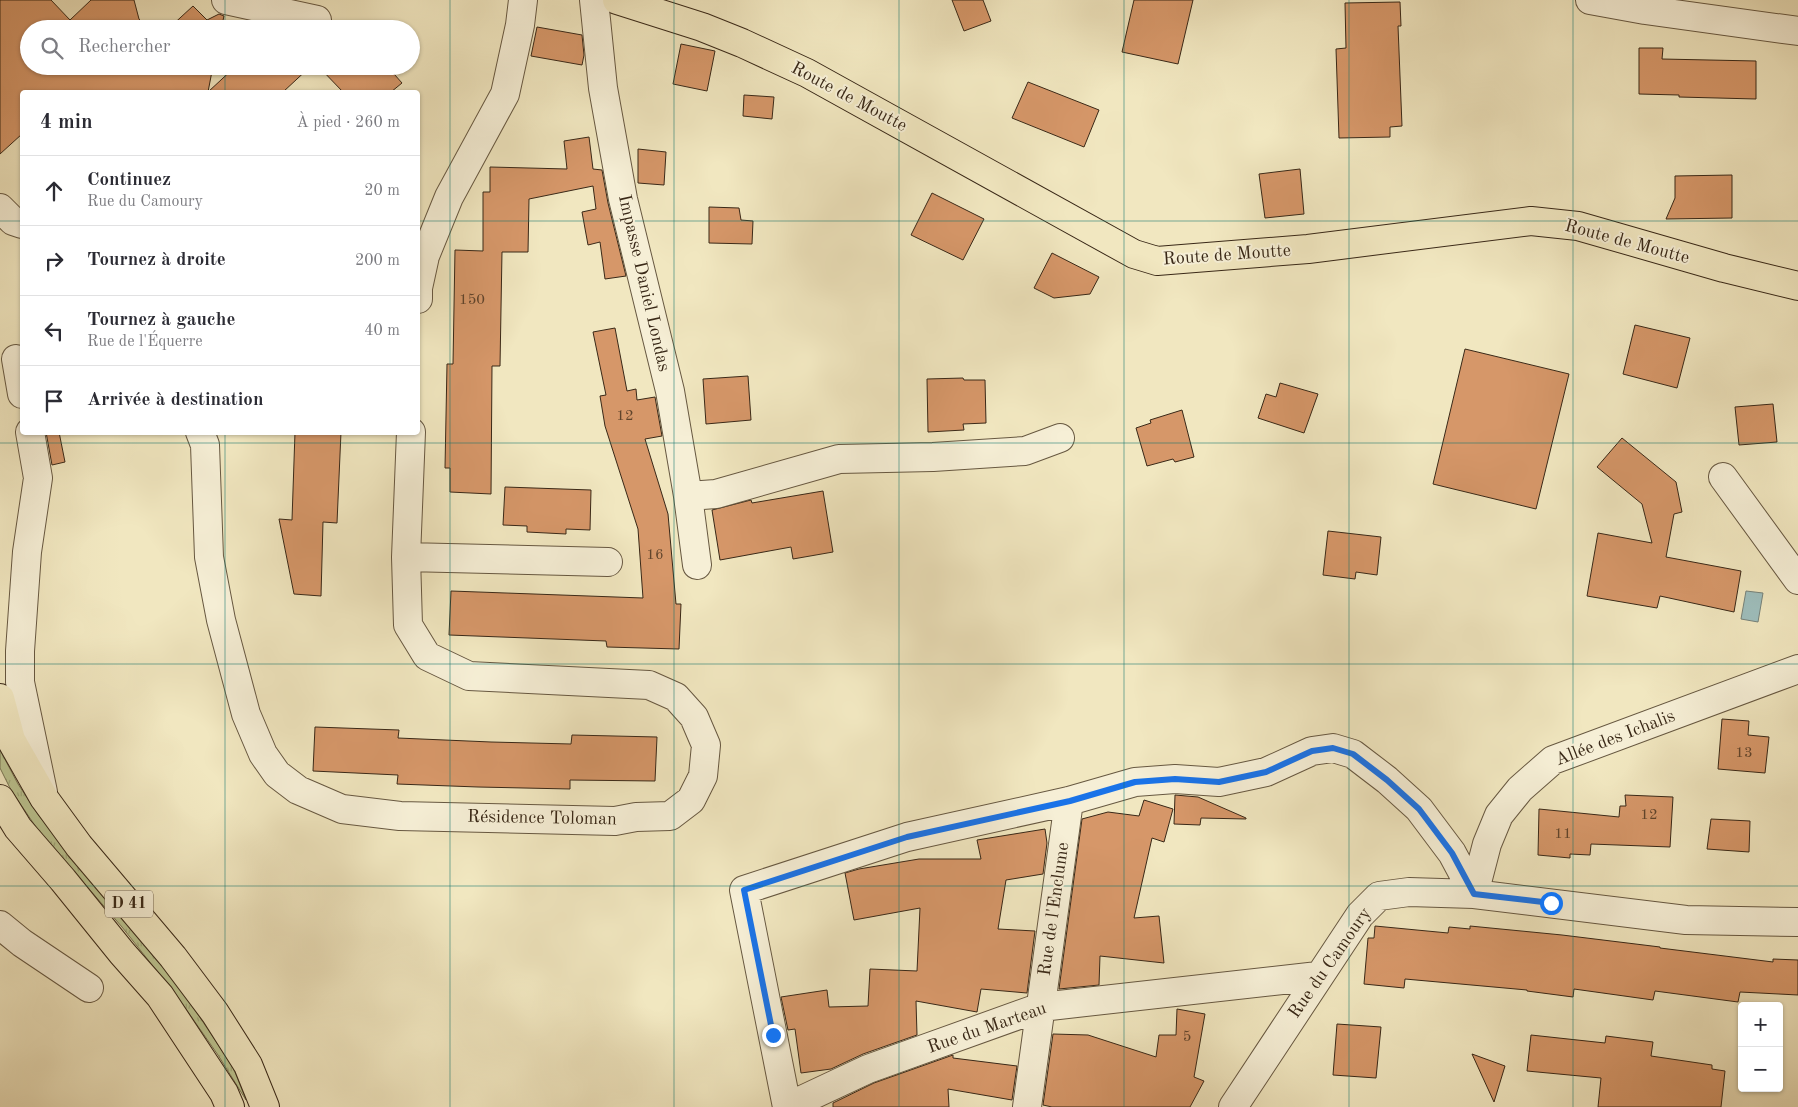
<!DOCTYPE html>
<html lang="fr">
<meta charset="utf-8">
<style>
:root{--surface:#fff;--page:#f2f2f3;--text:#2b2b33;--muted:#7c7c81;--line:#e1e1e2}
body{margin:0;font-family:"Old Standard TT",serif;background:var(--page);color:var(--text)}
.controls{position:absolute;right:15px;bottom:15px;display:grid;overflow:hidden;border-radius:5px;box-shadow:0 1px 4px #0004}
.controls button{width:45px;height:45px;display:grid;place-items:center;padding:0;border:0;border-bottom:1px solid var(--line);background:var(--surface);color:var(--text);font:25px sans-serif}
.stop{position:absolute;width:15px;height:15px;margin:-11px;border:4px solid #1a73e8;border-radius:50%;background:#fff}
.stop.end{background:#1a73e8;border-color:#fff;box-shadow:0 1px 5px #0008}
.list{margin:0;padding:0;list-style:none}
h2{display:flex;justify-content:space-between;align-items:center;height:65px;margin:0;padding:0 20px;font-size:21px}
h2 small{font-size:16px;font-weight:400;color:var(--muted)}
.list li{display:grid;grid-template-columns:32px 1fr auto;gap:15px;align-items:center;box-sizing:border-box;height:70px;padding:0 20px;border-top:1px solid var(--line)}
.list b{display:block;font-size:19px;white-space:nowrap}
.list p{margin:0;font-size:16px;white-space:nowrap;color:var(--muted)}
.list em{font-size:16px;font-style:normal;color:var(--muted)}
.icon{flex:none;width:28px;height:28px;fill:none;stroke:currentColor;stroke-width:2;stroke-linecap:round;stroke-linejoin:round}
.map{position:relative;flex:none;width:1798px;height:1107px;overflow:hidden}
.search{position:absolute;background:var(--surface);box-shadow:0 1px 4px #0004;left:20px;top:20px;width:400px;height:55px;display:flex;align-items:center;gap:12px;box-sizing:border-box;padding:0 18px;border-radius:28px;color:var(--muted);font-size:19px}
.panel{position:absolute;background:var(--surface);box-shadow:0 1px 4px #0004;left:20px;top:90px;width:400px;height:345px;border-radius:5px}
.map>svg:first-child{display:block}
</style>
<div class="map">
<svg width="1798" height="1107" viewBox="0 0 1798 1107">
<defs>
<pattern id="grass-tufts" width="24" height="20" patternUnits="userSpaceOnUse" patternTransform="scale(1.25)"><rect width="24" height="20" fill="#bcc591"/><path d="M3 7l-1-3M5 7V3M7 7l1-3M15 17l-1-3M17 17v-4M19 17l1-3" fill="none" stroke="#a2a97c"/></pattern>
</defs>
<rect width="100%" height="100%" fill="#f1e7c0"/>
<filter id="stains"><feTurbulence type="fractalNoise" baseFrequency=".004" numOctaves="4"/><feColorMatrix values="0 0 0 0 .2 0 0 0 0 .09 0 0 0 0 .02 0 0 0 .5 -.17"/></filter>
<radialGradient id="worn" r=".72"><stop offset=".6" stop-color="#630" stop-opacity="0"/><stop offset="1" stop-color="#630" stop-opacity=".3"/></radialGradient>
<path fill="url(#grass-tufts)" stroke="#7a7654" d="M 0,750 L 18,784 L 39,816 L 115,906 L 183,992 L 233,1067 L 246,1100 L 218,1055 L 179,999 L 122,927 L 38,830 L 11,790 L 0,768 Z"/>
<path fill="#9ebebc" stroke="#76827a" d="M 1746,591 L 1763,593 L 1758,622 L 1741,619 Z"/>
<path fill="#d69769" stroke="#392817" d="M 0,0 L 51,0 L 70,20 L 91,0 L 134,0 L 139,19 L 148,29 L 29,29 L 29,66 L 213,66 L 208,92 L 236,66 L 311,66 L 283,92 L 22,92 L 22,134 L 0,154 Z
M 952,0 L 983,0 L 991,21 L 964,31 Z
M 1134,0 L 1193,0 L 1178,64 L 1122,52 Z
M 1400,2 L 1401,26 L 1398,26 L 1402,126 L 1390,127 L 1390,137 L 1339,138 L 1336,49 L 1346,48 L 1345,3 Z
M 193,6 L 207,20 L 219,14 L 224,16 L 221,29 L 168,29 Z
M 537,27 L 582,35 L 584,55 L 582,65 L 531,56 Z
M 681,44 L 715,51 L 707,91 L 673,84 Z
M 1639,48 L 1663,48 L 1662,59 L 1756,61 L 1756,99 L 1679,97 L 1679,95 L 1639,94 Z
M 318,66 L 387,66 L 402,83 L 391,92 L 343,92 Z
M 1028,82 L 1099,110 L 1084,147 L 1012,118 Z
M 744,95 L 774,97 L 772,119 L 743,116 Z
M 589,137 L 593,169 L 602,170 L 608,203 L 626,276 L 605,279 L 600,242 L 588,245 L 582,212 L 596,209 L 593,186 L 529,199 L 528,252 L 502,252 L 500,366 L 492,366 L 491,494 L 450,492 L 450,468 L 445,468 L 447,364 L 453,364 L 455,250 L 483,251 L 483,192 L 490,192 L 490,167 L 567,169 L 564,141 Z
M 638,149 L 666,152 L 664,185 L 638,183 Z
M 1300,169 L 1304,214 L 1265,218 L 1259,174 Z
M 1732,175 L 1732,218 L 1666,219 L 1675,198 L 1675,176 Z
M 932,193 L 984,219 L 963,260 L 911,235 Z
M 709,207 L 739,208 L 741,220 L 753,221 L 752,244 L 709,243 Z
M 1052,253 L 1099,277 L 1090,294 L 1054,298 L 1034,288 Z
M 1635,325 L 1690,338 L 1677,388 L 1623,374 Z
M 615,328 L 627,391 L 636,389 L 637,400 L 655,397 L 662,436 L 645,439 L 668,514 L 676,604 L 681,604 L 679,649 L 607,647 L 606,641 L 449,635 L 451,591 L 643,598 L 638,529 L 605,426 L 600,396 L 606,395 L 593,332 Z
M 1465,349 L 1569,374 L 1536,509 L 1433,484 Z
M 748,376 L 751,420 L 706,424 L 703,379 Z
M 963,378 L 964,380 L 985,380 L 986,423 L 963,424 L 964,430 L 928,432 L 927,379 Z
M 1280,383 L 1318,394 L 1304,433 L 1258,418 L 1266,394 L 1276,397 Z
M 1773,404 L 1777,442 L 1739,445 L 1735,407 Z
M 1182,410 L 1194,457 L 1175,462 L 1173,459 L 1147,466 L 1136,428 L 1151,423 L 1150,420 Z
M 46,432 L 59,432 L 65,462 L 52,465 Z
M 295,432 L 341,432 L 337,523 L 323,522 L 321,596 L 294,594 L 279,519 L 292,520 Z
M 1622,438 L 1676,482 L 1682,512 L 1674,514 L 1666,557 L 1741,571 L 1734,612 L 1660,596 L 1657,608 L 1587,596 L 1598,533 L 1652,543 L 1642,504 L 1597,467 Z
M 505,487 L 591,490 L 590,530 L 566,529 L 566,534 L 527,532 L 527,526 L 503,525 Z
M 823,491 L 833,552 L 793,559 L 791,547 L 720,560 L 712,510 L 751,500 L 752,503 Z
M 1328,531 L 1381,537 L 1377,575 L 1356,572 L 1355,579 L 1323,575 Z
M 1722,719 L 1749,721 L 1748,735 L 1769,737 L 1765,773 L 1718,769 Z
M 315,727 L 399,730 L 398,738 L 491,742 L 571,744 L 572,735 L 657,737 L 655,781 L 570,780 L 570,789 L 478,787 L 397,784 L 398,775 L 313,771 Z
M 1175,795 L 1198,797 L 1246,818 L 1246,819 L 1201,818 L 1200,825 L 1174,824 Z
M 1625,795 L 1673,797 L 1670,847 L 1591,844 L 1590,855 L 1570,854 L 1570,858 L 1538,855 L 1539,809 L 1619,817 L 1620,806 L 1626,806 Z
M 1144,800 L 1173,809 L 1164,842 L 1152,838 L 1134,918 L 1159,916 L 1164,963 L 1100,956 L 1099,985 L 1059,989 L 1082,819 L 1108,812 L 1139,816 Z
M 1711,819 L 1750,821 L 1749,852 L 1707,849 Z
M 1045,829 L 1047,843 L 1043,874 L 1006,880 L 998,929 L 1035,931 L 1027,993 L 981,989 L 977,1012 L 916,1001 L 917,1035 L 863,1054 L 831,1069 L 801,1073 L 795,1029 L 788,1030 L 781,997 L 827,990 L 829,1007 L 868,1006 L 870,969 L 917,971 L 920,908 L 854,920 L 845,873 L 859,869 L 919,859 L 981,859 L 977,840 Z
M 1375,926 L 1448,933 L 1449,927 L 1470,929 L 1470,926 L 1562,935 L 1660,947 L 1660,948 L 1773,962 L 1773,959 L 1798,960 L 1798,995 L 1740,992 L 1738,1002 L 1655,991 L 1653,1000 L 1574,989 L 1573,997 L 1527,991 L 1527,990 L 1405,979 L 1404,988 L 1364,984 L 1368,938 L 1374,938 Z
M 1177,1009 L 1205,1014 L 1194,1077 L 1204,1081 L 1190,1107 L 1052,1107 L 1043,1105 L 1053,1034 L 1088,1035 L 1156,1057 L 1159,1035 L 1176,1035 Z
M 1337,1024 L 1381,1027 L 1376,1078 L 1333,1075 Z
M 1531,1035 L 1605,1043 L 1606,1036 L 1653,1042 L 1651,1056 L 1712,1065 L 1712,1069 L 1725,1071 L 1721,1107 L 1598,1107 L 1601,1078 L 1527,1071 Z
M 1472,1054 L 1505,1066 L 1494,1102 Z
M 953,1055 L 953,1058 L 1017,1066 L 1012,1100 L 948,1089 L 949,1107 L 833,1107 L 833,1103 L 874,1083 Z"/>
<g fill="none" stroke-linecap="round" stroke-linejoin="round">
<g stroke="#675841" stroke-width="30">
<path id="minor" d="M 226,0 L 317,20
M 594,0 L 603,88 L 623,199 L 670,391 L 688,496 L 697,565
M 1590,0 L 1645,10 L 1798,31
M 0,208 L 13,221 L 22,224
M 418,299 L 418,288 L 425,256 L 449,197 L 505,94 L 520,25 L 523,0
M 16,359 L 22,394
M 30,432 L 38,478 L 27,552 L 20,651 L 20,682 L 43,792
M 200,432 L 205,445 L 209,557 L 221,620 L 246,714 L 263,754 L 277,774 L 298,790 L 342,809 L 400,816 L 615,821 L 636,817 L 670,816 L 691,800 L 703,776 L 706,745 L 694,717 L 676,697 L 649,685 L 469,676 L 427,656 L 408,625 L 406,557 L 411,432
M 1723,477 L 1798,580
M 688,496 L 716,494 L 839,459 L 933,457 L 1025,451 L 1060,438
M 406,557 L 608,562
M 1474,894 L 1487,844 L 1499,815 L 1520,789 L 1553,760 L 1798,669
M 0,925 L 22,943 L 89,988
M 787,1107 L 744,890 L 907,837 L 1069,801 L 1135,782 L 1175,779 L 1219,782 L 1266,772 L 1312,751 L 1333,748 L 1353,754 L 1387,780 L 1419,809 L 1452,853 L 1474,894
M 787,1107 L 868,1069 L 1041,1007 L 1318,976
M 1027,1107 L 1069,801
M 1233,1107 L 1360,915 L 1379,896 L 1409,892 L 1474,894 L 1686,920 L 1798,922"/>
</g>
<g stroke="#392817" stroke-width="30">
<path id="major" d="M 617,0 L 702,27 L 742,43 L 807,73 L 1134,254 L 1157,261 L 1308,249 L 1531,221 L 1578,226 L 1724,268 L 1798,286"/>
</g>
<g stroke="#392817" stroke-width="30">
<path id="highway" d="M 0,698 L 11,740 L 44,798 L 79,846 L 173,957 L 215,1013 L 248,1065 L 265,1107
M 0,799 L 18,828 L 63,880 L 122,953 L 160,996 L 224,1093 L 230,1107"/>
</g>
<use href="#minor" stroke="#f6efd6" stroke-width="28"/>
<use href="#major" stroke="#f1e7c0" stroke-width="28"/>
<use href="#highway" stroke="#f1e7c0" stroke-width="28"/>
</g>
<g fill="none" stroke-linecap="round" stroke-linejoin="round">
<path stroke="#1a73e8" stroke-width="6" d="M 773,1035 L 744,890 L 907,837 L 1070,801 L 1135,782 L 1175,779 L 1219,782 L 1266,772 L 1312,751 L 1333,748 L 1353,754 L 1387,780 L 1419,809 L 1452,853 L 1474,894 L 1551,903"/>
</g>
<path fill="none" stroke="#0f766e" stroke-width="1" stroke-opacity="0.55" d="M 225,0 L 225,29M 450,0 L 450,1107M 674,0 L 674,1107M 899,0 L 899,1107M 1124,0 L 1124,1107M 1349,0 L 1349,1107M 1573,0 L 1573,1107M 225,66 L 225,92M 0,221 L 22,221M 418,221 L 1798,221M 225,432 L 225,1107M 0,443 L 1798,443M 0,664 L 1798,664M 0,886 L 1798,886"/>
<g text-anchor="middle" dominant-baseline="central" stroke-width="4" stroke-linejoin="round" paint-order="stroke">
<g font-size="15" fill="#60442c">
<text x="472" y="300">150</text>
<text x="625" y="416">12</text>
<text x="655" y="555">16</text>
<text x="1744" y="753">13</text>
<text x="1649" y="815">12</text>
<text x="1563" y="834">11</text>
<text x="1187" y="1037">5</text>
</g>
<rect fill="#f6efd6" stroke="#726450" stroke-width="1" x="105" y="890.5" width="48" height="27" rx="4"/>
<g font-size="16" font-weight="bold" fill="#392817">
<text x="129" y="904">D 41</text>
</g>
<g font-size="18" fill="#392817" stroke="#f6efd6">
<text transform="translate(849 97) rotate(28)">Route de Moutte</text>
<text transform="translate(1627 242) rotate(15)">Route de Moutte</text>
<text transform="translate(1227 255) rotate(-4)">Route de Moutte</text>
<text transform="translate(644 283) rotate(77)">Impasse Daniel Londas</text>
<text transform="translate(1615 738) rotate(-21)">Allée des Ichalis</text>
<text transform="translate(542 818) rotate(1)">Résidence Toloman</text>
<text transform="translate(1054 909) rotate(-82)">Rue de l'Enclume</text>
<text transform="translate(1330 963) rotate(-55)">Rue du Camoury</text>
<text transform="translate(987 1028) rotate(-19)">Rue du Marteau</text>
</g>
</g>
<rect width="100%" height="100%" filter="url(#stains)"/>
<rect width="100%" height="100%" fill="url(#worn)"/>
</svg>
<div class="controls">
<button>+</button>
<button>−</button>
</div>
<div class="stop" style="left:1551px;top:903px"></div>
<div class="stop end" style="left:773px;top:1035px"></div>
<div class="search"><svg class="icon" aria-label="search" viewBox="0 0 24 24"><circle cx="10" cy="10" r="6"/><path d="M15 15l6 6"/></svg>Rechercher</div>
<section class="panel">
<h2>4 min<small>À pied · 260 m</small></h2>
<ul class="list">
<li><svg class="icon" aria-label="ahead" viewBox="0 0 24 24"><path d="M12 20V5M6 11l6-6 6 6"/></svg><div><b>Continuez</b><p>Rue du Camoury</p></div><em>20 m</em></li>
<li><svg class="icon" aria-label="right" viewBox="0 0 24 24"><path d="M7 20v-9h11M14 6l5 5-5 5"/></svg><div><b>Tournez à droite</b></div><em>200 m</em></li>
<li><svg class="icon" aria-label="left" viewBox="0 0 24 24"><path d="M17 20v-9H6M10 6l-5 5 5 5"/></svg><div><b>Tournez à gauche</b><p>Rue de l'Équerre</p></div><em>40 m</em></li>
<li><svg class="icon" aria-label="arrive" viewBox="0 0 24 24"><path d="M6 21V4h12l-3 4 3 4H6"/></svg><div><b>Arrivée à destination</b></div></li>
</ul>
</section>
</div>
